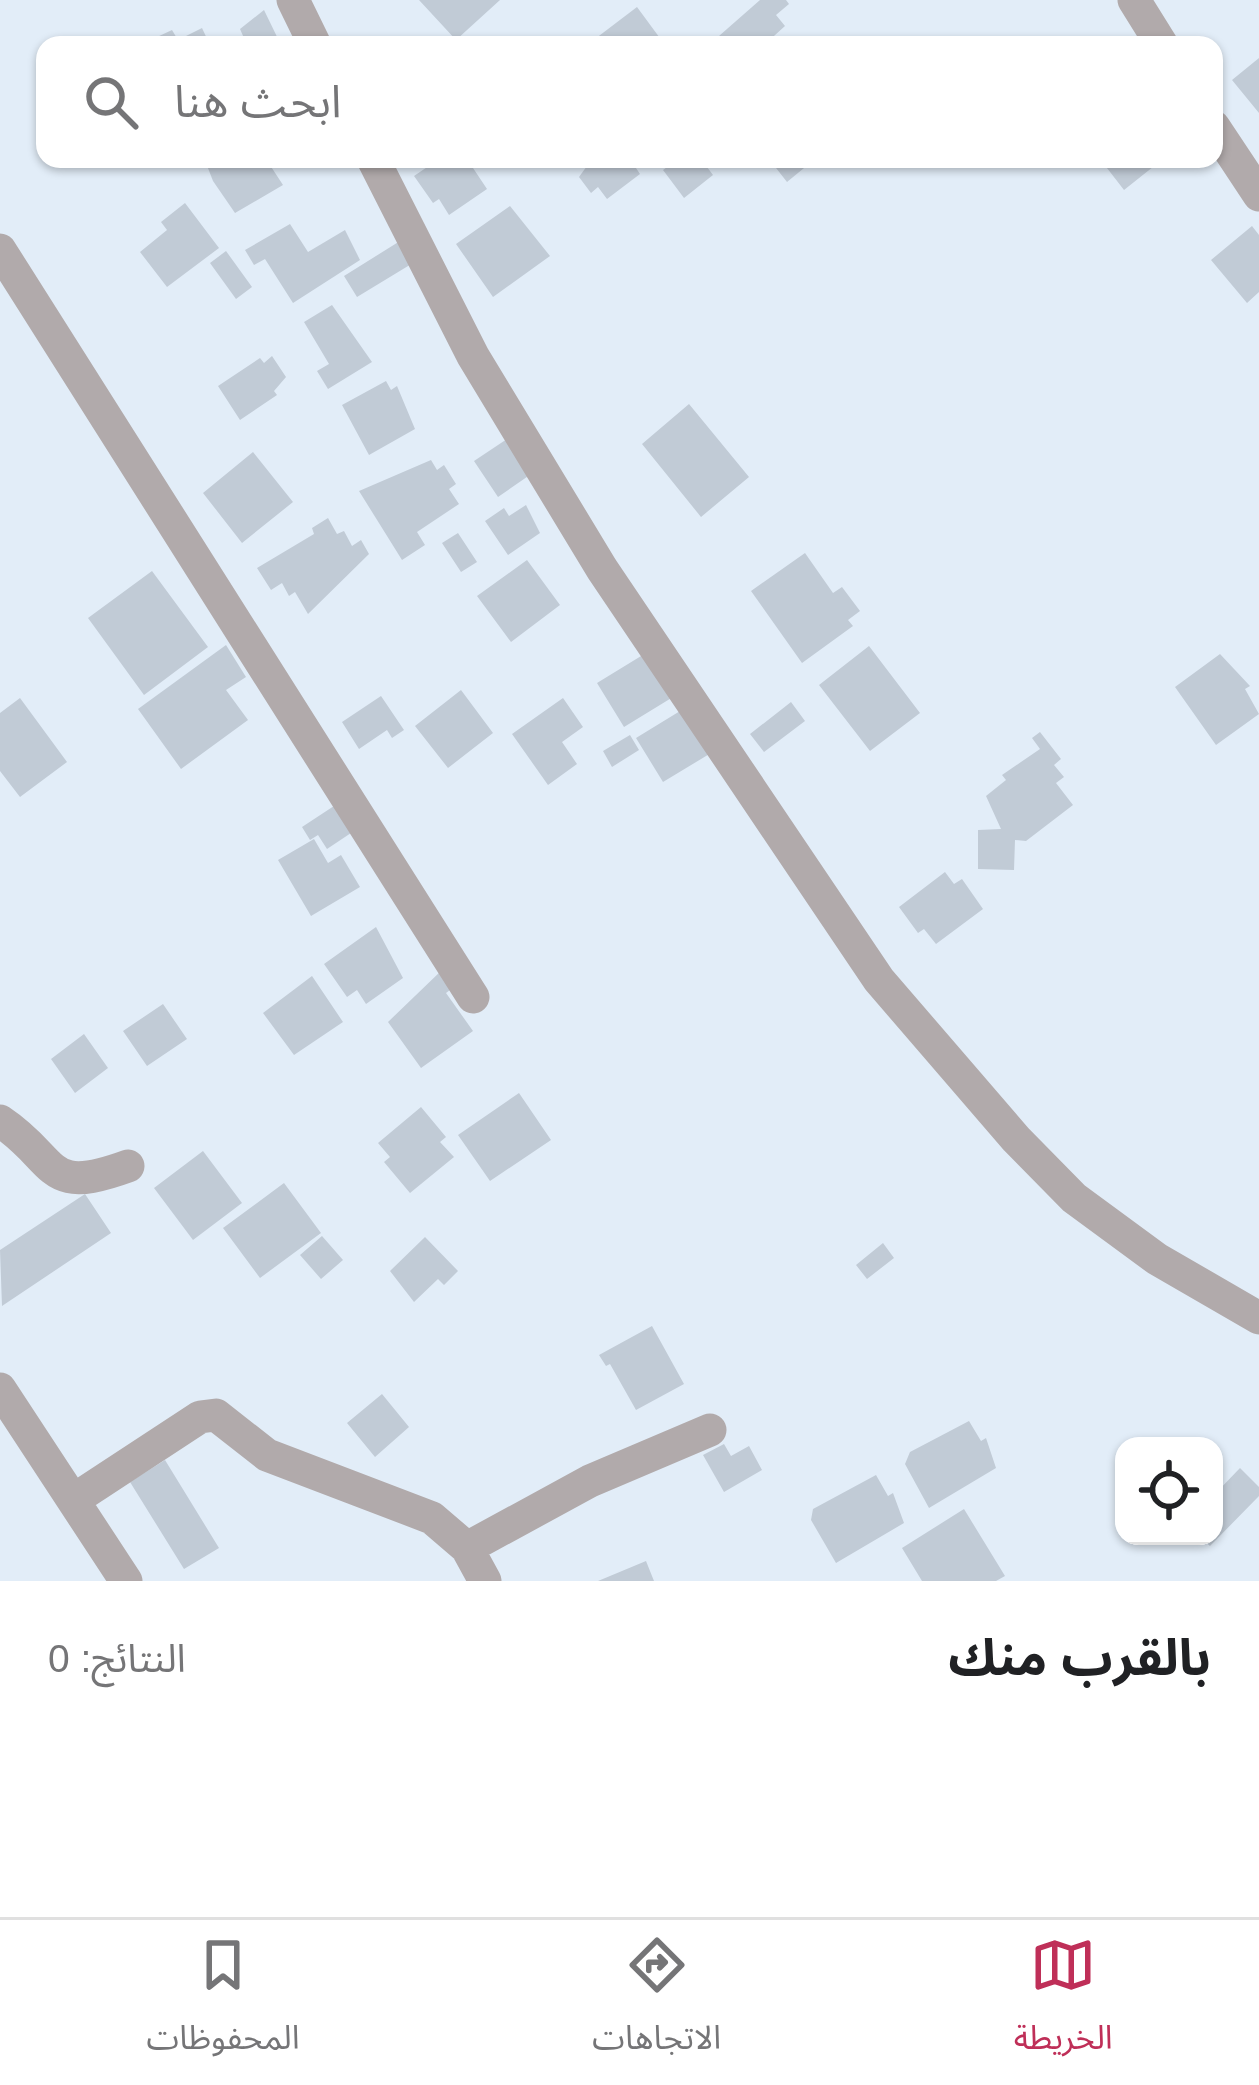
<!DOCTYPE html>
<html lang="ar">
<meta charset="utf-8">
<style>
:root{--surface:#fff;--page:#f6f6f6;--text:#202124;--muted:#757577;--line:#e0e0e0;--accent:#bf2f58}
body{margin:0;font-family:Helvetica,"Noto Sans Arabic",sans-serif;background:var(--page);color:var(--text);direction:rtl}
.controls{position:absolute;right:36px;bottom:36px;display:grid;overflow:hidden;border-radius:24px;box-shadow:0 3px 9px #0004}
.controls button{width:108px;height:108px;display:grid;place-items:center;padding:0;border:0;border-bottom:3px solid var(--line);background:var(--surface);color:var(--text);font:60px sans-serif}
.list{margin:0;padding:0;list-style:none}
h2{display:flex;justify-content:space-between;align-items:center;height:156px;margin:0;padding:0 48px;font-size:51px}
h2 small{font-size:39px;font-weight:400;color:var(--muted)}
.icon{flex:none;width:66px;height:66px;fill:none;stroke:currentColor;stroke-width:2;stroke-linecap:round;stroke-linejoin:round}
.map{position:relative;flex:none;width:1259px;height:1581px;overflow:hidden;direction:ltr}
.search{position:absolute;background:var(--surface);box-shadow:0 3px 9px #0004;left:36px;right:36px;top:36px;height:132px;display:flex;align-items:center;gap:30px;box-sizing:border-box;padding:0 42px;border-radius:24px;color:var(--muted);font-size:45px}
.sheet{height:336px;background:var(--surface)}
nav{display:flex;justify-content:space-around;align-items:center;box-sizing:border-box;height:168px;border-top:3px solid var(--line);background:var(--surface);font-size:33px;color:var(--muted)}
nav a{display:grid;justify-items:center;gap:6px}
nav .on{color:var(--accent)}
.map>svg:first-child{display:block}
</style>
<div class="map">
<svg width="1259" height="1581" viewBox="0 0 1259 1581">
<rect width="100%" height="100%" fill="#e2edf8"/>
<path fill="#c1cbd6" d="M 419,0 L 500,0 L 456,40 Z
M 760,0 L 786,0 L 789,4 L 776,15 L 785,26 L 764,45 L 726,45 L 719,36 Z
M 637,7 L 665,45 L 587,45 Z
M 264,10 L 281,45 L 247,45 L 240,29 Z
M 202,28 L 210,45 L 140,45 L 172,30 L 178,40 Z
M 1259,58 L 1259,113 L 1232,80 Z
M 213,159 L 266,159 L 283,185 L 235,213 L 213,181 L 206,163 Z
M 439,159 L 467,159 L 487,189 L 449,215 L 439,199 L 433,203 L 414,176 Z
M 592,159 L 630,159 L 640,174 L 607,199 L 598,187 L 591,193 L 579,177 Z
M 678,159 L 701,159 L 713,175 L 684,198 L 663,170 Z
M 769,159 L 815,159 L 787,182 Z
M 1100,159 L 1163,159 L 1124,190 Z
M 185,203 L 219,248 L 167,287 L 140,252 L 167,230 L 161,222 Z
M 510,206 L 550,256 L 493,297 L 456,244 Z
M 290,224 L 308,252 L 345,230 L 360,260 L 293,303 L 265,259 L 254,265 L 245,250 Z
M 1252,226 L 1259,235 L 1259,292 L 1247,303 L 1211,260 Z
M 400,241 L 413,263 L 357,297 L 344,276 Z
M 226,251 L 252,287 L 236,299 L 210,263 Z
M 332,305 L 372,362 L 328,389 L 317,371 L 329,364 L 304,322 Z
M 272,356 L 286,377 L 274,391 L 277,395 L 240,420 L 218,386 L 260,358 L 264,363 Z
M 386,381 L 391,390 L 397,386 L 415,429 L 369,455 L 342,405 Z
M 689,404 L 749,477 L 701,517 L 642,444 Z
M 513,435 L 537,470 L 498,497 L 474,461 Z
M 253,452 L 293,502 L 242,543 L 203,493 Z
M 431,460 L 437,470 L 444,465 L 456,484 L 449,489 L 459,504 L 417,532 L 425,545 L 402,560 L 359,491 Z
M 526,505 L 540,533 L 508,555 L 485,521 L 504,508 L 509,516 Z
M 328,518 L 337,534 L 344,531 L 352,546 L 361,540 L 369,554 L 308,614 L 295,592 L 289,596 L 282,583 L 271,590 L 257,568 L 314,534 L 312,528 Z
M 458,533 L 477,562 L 461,572 L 442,543 Z
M 805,553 L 833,593 L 842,587 L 860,611 L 848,620 L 853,626 L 802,663 L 751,591 Z
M 527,560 L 560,605 L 511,642 L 477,596 Z
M 152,571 L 208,647 L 144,695 L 88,618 Z
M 226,645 L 246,677 L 226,690 L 248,720 L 181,769 L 138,709 Z
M 869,646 L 920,713 L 870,751 L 819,685 Z
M 646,653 L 673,697 L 624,727 L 597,683 Z
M 1220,654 L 1250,686 L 1245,689 L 1259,714 L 1216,745 L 1175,687 Z
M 461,690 L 493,733 L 448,768 L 415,726 Z
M 381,696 L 404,730 L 392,738 L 387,730 L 359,749 L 342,722 Z
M 20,698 L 67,762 L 20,797 L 0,771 L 0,713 Z
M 563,698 L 583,727 L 562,742 L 577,764 L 548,785 L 512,734 Z
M 791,702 L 805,721 L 764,752 L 750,734 Z
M 685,708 L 711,753 L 663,782 L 636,738 Z
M 1040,732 L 1061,759 L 1054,765 L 1064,777 L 1056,783 L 1073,805 L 1026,841 L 1015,840 L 1014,870 L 978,869 L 978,830 L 1001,829 L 986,796 L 1006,780 L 1002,775 L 1040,749 L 1032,738 Z
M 630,735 L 639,750 L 612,767 L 603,751 Z
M 337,804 L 354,831 L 327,849 L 318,835 L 310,840 L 302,827 Z
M 314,839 L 328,863 L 341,855 L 360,887 L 311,916 L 278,860 Z
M 945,872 L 954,884 L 962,879 L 983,909 L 936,944 L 924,929 L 918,933 L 899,907 Z
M 376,927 L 403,978 L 366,1004 L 357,990 L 347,997 L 324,964 Z
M 442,970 L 454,987 L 446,993 L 473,1031 L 421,1068 L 388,1022 Z
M 312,976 L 343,1022 L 294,1055 L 263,1013 Z
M 163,1004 L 187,1039 L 147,1066 L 123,1031 Z
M 84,1034 L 108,1068 L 75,1093 L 51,1059 Z
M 519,1093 L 551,1140 L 490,1181 L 458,1135 Z
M 421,1107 L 446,1137 L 440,1142 L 454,1157 L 410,1193 L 384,1162 L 390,1157 L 378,1143 Z
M 203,1151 L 242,1203 L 193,1240 L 154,1188 Z
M 284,1183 L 321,1233 L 260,1278 L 223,1228 Z
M 85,1194 L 111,1233 L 2,1306 L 0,1250 Z
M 322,1236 L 343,1260 L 321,1279 L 300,1255 Z
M 425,1237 L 458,1271 L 444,1285 L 438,1279 L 414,1302 L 390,1271 Z
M 883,1243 L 894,1258 L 867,1279 L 856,1265 Z
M 652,1326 L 684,1384 L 636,1410 L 610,1364 L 606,1366 L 599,1355 Z
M 382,1394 L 409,1427 L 375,1457 L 347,1423 Z
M 969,1421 L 981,1441 L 986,1438 L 996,1468 L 929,1508 L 905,1464 L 910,1452 Z
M 724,1444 L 731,1456 L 749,1446 L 762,1470 L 724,1492 L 703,1455 Z
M 165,1460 L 219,1548 L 184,1569 L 130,1482 Z
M 1240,1468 L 1259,1487 L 1259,1496 L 1210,1546 L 1199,1536 L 1214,1536 L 1214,1495 Z
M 876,1475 L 888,1496 L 893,1493 L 904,1523 L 836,1563 L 811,1520 L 813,1509 Z
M 964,1509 L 1005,1576 L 996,1581 L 922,1581 L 902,1548 Z
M 646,1561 L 654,1581 L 598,1581 Z"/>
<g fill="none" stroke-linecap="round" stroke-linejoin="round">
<path stroke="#b1aaab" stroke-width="33" d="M 293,0 L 315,45
M 1134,0 L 1162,45
M 1214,127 L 1259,195
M 373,159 L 473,356 L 602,569 L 879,980 L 1016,1139 L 1074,1198 L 1157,1259 L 1259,1318
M 0,250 L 473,997
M 0,1121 C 60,1161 43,1197 128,1166
M 0,1389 L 126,1581
M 75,1499 L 200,1417 L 216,1415 L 267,1455 L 432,1518 L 467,1548 L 485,1581
M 467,1548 L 590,1481 L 710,1430"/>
</g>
</svg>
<div class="controls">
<button><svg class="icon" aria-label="locate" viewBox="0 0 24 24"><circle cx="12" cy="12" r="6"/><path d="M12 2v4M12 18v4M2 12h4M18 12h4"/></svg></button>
</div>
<div class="search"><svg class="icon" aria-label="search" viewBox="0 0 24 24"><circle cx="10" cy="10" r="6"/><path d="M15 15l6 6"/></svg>ابحث هنا</div>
</div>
<section class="sheet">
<h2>بالقرب منك<small>النتائج: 0</small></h2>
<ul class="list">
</ul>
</section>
<nav>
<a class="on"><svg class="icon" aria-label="map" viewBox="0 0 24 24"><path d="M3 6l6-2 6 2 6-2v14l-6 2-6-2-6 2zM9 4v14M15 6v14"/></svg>الخريطة</a>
<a><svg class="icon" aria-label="directions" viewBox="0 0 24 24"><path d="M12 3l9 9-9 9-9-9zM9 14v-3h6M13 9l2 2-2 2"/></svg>الاتجاهات</a>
<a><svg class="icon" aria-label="saved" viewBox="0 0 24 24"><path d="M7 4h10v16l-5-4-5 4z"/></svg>المحفوظات</a>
</nav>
